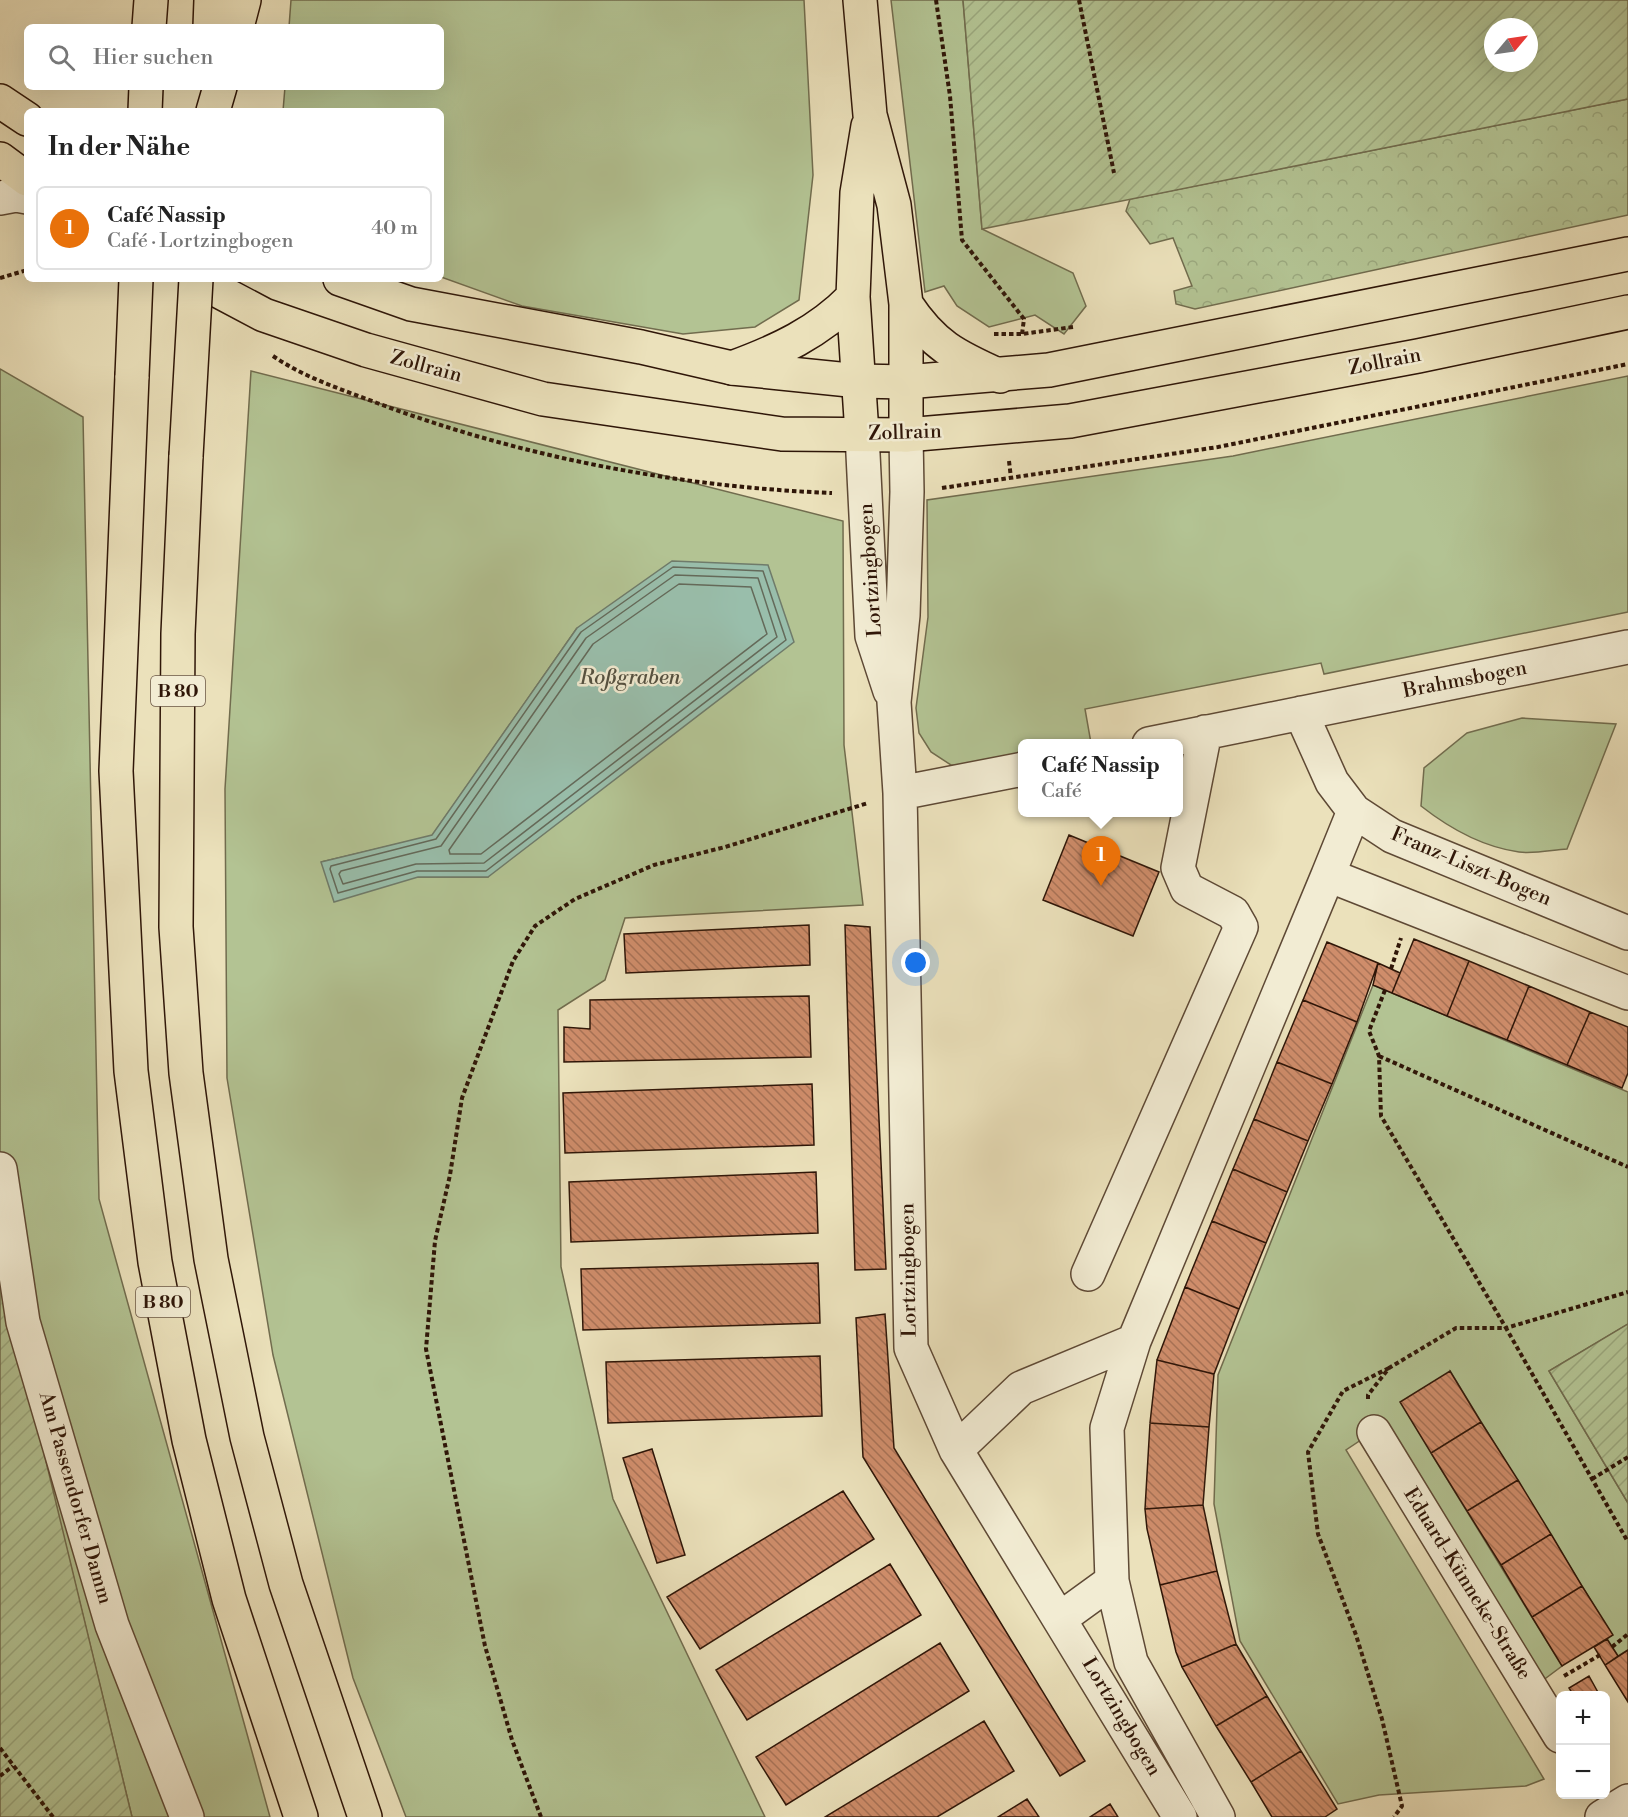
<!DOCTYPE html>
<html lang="de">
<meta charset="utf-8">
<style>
:root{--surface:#fff;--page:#f6f6f6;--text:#222;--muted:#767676;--line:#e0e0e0;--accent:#111827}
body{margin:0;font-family:"Libre Bodoni",serif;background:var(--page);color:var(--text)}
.controls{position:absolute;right:18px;bottom:18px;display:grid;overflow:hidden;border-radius:9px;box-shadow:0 6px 24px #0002}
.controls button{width:54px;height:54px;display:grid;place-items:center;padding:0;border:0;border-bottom:2px solid var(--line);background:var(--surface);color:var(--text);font:30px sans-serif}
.compass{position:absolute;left:1484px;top:18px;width:54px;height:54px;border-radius:50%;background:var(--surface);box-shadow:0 6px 24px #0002;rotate:61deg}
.you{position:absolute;left:916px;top:963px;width:21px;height:21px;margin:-15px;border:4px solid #fff;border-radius:50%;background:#1a73e8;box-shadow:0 0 0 9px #1a73e833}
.badge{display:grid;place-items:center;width:39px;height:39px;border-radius:50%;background:var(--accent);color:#fff;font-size:20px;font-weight:700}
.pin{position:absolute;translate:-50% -50px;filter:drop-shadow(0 2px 3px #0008)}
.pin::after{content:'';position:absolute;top:32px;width:21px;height:18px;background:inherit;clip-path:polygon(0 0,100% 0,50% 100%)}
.popup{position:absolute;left:1018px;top:739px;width:165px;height:78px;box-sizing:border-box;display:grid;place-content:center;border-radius:9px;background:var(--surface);filter:drop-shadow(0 2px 4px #0005);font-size:20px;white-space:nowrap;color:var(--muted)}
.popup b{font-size:22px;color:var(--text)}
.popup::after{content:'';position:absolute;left:50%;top:100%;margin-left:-12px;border:12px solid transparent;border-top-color:var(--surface)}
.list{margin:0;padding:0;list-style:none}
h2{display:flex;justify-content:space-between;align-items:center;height:78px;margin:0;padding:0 24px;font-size:26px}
h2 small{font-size:20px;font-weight:400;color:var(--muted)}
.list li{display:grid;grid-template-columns:39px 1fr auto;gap:18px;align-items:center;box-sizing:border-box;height:84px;margin:0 12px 12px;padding:0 12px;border:2px solid var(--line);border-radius:9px}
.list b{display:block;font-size:22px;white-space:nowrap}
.list p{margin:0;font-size:20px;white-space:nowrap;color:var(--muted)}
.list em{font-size:20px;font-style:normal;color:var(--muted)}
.icon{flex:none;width:33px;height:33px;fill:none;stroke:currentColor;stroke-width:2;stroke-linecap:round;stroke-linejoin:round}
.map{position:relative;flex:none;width:1628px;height:1817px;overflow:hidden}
.search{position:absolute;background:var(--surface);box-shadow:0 6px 24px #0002;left:24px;top:24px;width:420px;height:66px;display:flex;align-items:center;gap:15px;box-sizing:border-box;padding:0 21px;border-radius:9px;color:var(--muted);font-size:22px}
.panel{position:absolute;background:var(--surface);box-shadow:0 6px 24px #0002;left:24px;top:108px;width:420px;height:174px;border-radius:9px}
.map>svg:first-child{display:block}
</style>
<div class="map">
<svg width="1628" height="1817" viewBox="0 0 1628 1817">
<defs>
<pattern id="forest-crowns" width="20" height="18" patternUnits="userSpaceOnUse" patternTransform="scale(1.5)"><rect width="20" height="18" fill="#b3c393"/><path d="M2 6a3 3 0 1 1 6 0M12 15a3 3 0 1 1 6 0" fill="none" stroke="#9aa77d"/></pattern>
<pattern id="garden-furrows" width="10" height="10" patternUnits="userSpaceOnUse" patternTransform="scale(1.5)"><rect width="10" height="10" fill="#b3c393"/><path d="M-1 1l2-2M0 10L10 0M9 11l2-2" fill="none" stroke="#9aa77d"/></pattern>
<pattern id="building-back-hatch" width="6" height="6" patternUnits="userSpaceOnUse" patternTransform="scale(1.5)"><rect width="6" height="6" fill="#cf8d6b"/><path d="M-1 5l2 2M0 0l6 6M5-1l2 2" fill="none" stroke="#a87256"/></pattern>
</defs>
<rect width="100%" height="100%" fill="#ebe1bb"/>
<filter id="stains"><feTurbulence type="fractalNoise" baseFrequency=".00333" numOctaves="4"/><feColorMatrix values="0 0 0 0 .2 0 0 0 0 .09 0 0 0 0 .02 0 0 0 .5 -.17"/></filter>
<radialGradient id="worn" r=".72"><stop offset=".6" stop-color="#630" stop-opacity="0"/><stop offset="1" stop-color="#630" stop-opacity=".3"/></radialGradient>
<path fill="#b3c393" stroke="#716c4e" stroke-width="1.5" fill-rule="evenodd" d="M 291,0 L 804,0 L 813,175 L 799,300 L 755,327 L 683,334 L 522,306 L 441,277 L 441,111 L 283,111 L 285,87 L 441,87 L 441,27 L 289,27 Z
M 891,0 L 963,0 L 982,229 L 1073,273 L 1086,306 L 1064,334 L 1035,315 L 989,327 L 957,306 L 944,286 L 925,292 Z
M 0,369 L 83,417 L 99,1199 L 270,1817 L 132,1817 L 0,1275 Z
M 251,371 L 843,521 L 844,745 L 863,905 L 625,918 L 605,980 L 558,1010 L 561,1267 L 613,1499 L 765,1817 L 406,1817 L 353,1678 L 273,1355 L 227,1078 L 225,789 ZM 577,628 L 488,877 L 418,877 L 321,862 L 432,836 Z
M 1628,376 L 1628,612 L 1324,674 L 1321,663 L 1085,709 L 1091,743 L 1023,744 L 1023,757 L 965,767 L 951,765 L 931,752 L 919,733 L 916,708 L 928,617 L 927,500 L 1233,456 Z
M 1522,718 L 1616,724 L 1567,849 C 1552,850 1534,854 1519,852 C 1483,847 1449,828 1421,806 L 1424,768 L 1467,733 Z
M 1373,985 L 1628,1092 L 1628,1324 L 1549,1371 L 1628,1503 L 1628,1650 L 1618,1656 L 1607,1639 L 1612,1635 L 1450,1371 L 1431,1453 L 1562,1666 L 1542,1681 L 1364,1438 L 1346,1450 L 1544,1779 L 1526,1786 L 1379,1795 L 1338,1804 L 1240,1641 L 1214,1504 L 1218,1375 Z"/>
<path fill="url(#forest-crowns)" stroke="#716c4e" stroke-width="1.5" d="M 1628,99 L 1628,215 L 1195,309 L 1176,304 L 1174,291 L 1192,286 L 1173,238 L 1150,244 L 1126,211 L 1130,199 Z"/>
<path fill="url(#garden-furrows)" stroke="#716c4e" stroke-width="1.5" fill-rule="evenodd" d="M 963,0 L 1628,0 L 1628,99 L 982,229 ZM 1493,27 L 1529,27 L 1529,63 L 1493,63 Z
M 0,1275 L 7,1300 L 132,1817 L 0,1817 Z
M 1628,1324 L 1628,1503 L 1549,1371 Z"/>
<path fill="#99beab" stroke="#6f7b6a" stroke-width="1.5" d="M 672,561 L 768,565 L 794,642 L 488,877 L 418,877 L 334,902 L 321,862 L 432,835 L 577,628 Z"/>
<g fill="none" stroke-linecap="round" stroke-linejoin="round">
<path stroke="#646a5a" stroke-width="1.5" d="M 673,567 L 763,571 L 786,640 L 486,871 L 417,871 L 338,893 L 330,869 L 331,866 L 436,839 L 581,632 Z
M 675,575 L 758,578 L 777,637 L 484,863 L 416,864 L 343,884 L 339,874 L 341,871 L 441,846 L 586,638 Z
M 679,584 L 751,587 L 767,634 L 481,854 L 450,854 L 449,850 L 593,644 Z"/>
</g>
<path fill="url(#building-back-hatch)" stroke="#2f1608" stroke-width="1.5" d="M 1069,835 L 1159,872 L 1133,936 L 1043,900 Z
M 809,925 L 810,965 L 626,973 L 624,934 Z
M 845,925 L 870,927 L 886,1269 L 855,1270 Z
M 1414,939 L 1469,961 L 1447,1016 L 1392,993 Z
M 1327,942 L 1378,963 L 1357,1022 L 1303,1000 Z
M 1469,961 L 1529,986 L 1507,1040 L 1447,1016 Z
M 1378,963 L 1400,973 L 1392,993 L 1373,985 Z
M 1529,986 L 1590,1012 L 1567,1065 L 1507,1040 Z
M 809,996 L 811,1057 L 564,1062 L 564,1027 L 590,1029 L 590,1000 Z
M 1303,1000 L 1357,1022 L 1332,1084 L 1277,1062 Z
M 1590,1012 L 1628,1027 L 1628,1073 L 1622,1088 L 1567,1065 Z
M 1277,1062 L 1332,1084 L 1308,1141 L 1254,1119 Z
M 812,1084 L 814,1145 L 565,1153 L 563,1093 Z
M 1254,1119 L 1308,1141 L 1287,1192 L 1233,1169 Z
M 1233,1169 L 1287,1192 L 1266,1243 L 1212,1221 Z
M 816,1172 L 818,1233 L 571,1242 L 569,1182 Z
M 1212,1221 L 1266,1243 L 1239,1309 L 1185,1287 Z
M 818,1263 L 820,1323 L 583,1330 L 581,1269 Z
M 1185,1287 L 1239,1309 L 1214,1374 L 1157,1360 Z
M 885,1314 L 894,1448 L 1085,1761 L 1060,1776 L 863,1457 L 856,1318 Z
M 820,1356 L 822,1416 L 608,1423 L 606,1362 Z
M 1157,1360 L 1214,1374 L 1209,1427 L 1150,1423 Z
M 1450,1371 L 1481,1422 L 1431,1453 L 1400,1402 Z
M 1481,1422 L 1518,1480 L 1467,1511 L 1431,1453 Z
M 1150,1423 L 1209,1427 L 1203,1505 L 1145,1509 Z
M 652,1449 L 685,1555 L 657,1563 L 623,1458 Z
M 1518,1480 L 1551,1534 L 1501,1565 L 1467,1511 Z
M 843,1491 L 874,1539 L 700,1649 L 667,1597 Z
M 1203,1505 L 1217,1571 L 1160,1585 L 1147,1529 L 1145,1509 Z
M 1551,1534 L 1582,1586 L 1532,1617 L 1501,1565 Z
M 890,1564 L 921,1615 L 747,1720 L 716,1670 Z
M 1217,1571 L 1236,1644 L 1182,1667 L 1176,1652 L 1160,1585 Z
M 1582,1586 L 1613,1635 L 1562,1666 L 1532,1617 Z
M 1607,1639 L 1618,1656 L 1605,1665 L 1594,1647 Z
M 940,1643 L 969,1691 L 786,1805 L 756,1757 Z
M 1236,1644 L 1267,1696 L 1216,1726 L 1182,1667 Z
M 1628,1650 L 1628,1702 L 1605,1665 Z
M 1589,1676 L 1600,1696 L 1574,1696 L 1569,1688 Z
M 1267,1696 L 1301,1751 L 1251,1782 L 1216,1726 Z
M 984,1721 L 1014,1771 L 937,1817 L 825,1817 Z
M 1301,1751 L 1337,1809 L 1325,1817 L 1272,1817 L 1251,1782 Z
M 1027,1799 L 1039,1817 L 998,1817 Z
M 1110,1804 L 1118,1817 L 1090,1817 Z"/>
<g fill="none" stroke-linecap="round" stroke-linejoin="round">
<g stroke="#5e4935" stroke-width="36">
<path id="minor" d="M 0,198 L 16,195 L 27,197
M 862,434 L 872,636 L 890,691
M 906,435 L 907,492 L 903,615 L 894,702 L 900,793 L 911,1348 L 956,1450 L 1180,1817
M 1301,713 L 1332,782 L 1354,811 L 1392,836 L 1628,933
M 1149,744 L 1628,647
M 900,793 L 1023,769
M 1354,811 L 1328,875 L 1628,993
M 0,1169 L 23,1322 L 112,1625 L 187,1817
M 1088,1274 L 1241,927 L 1233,913 L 1187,889 L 1178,868 L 1205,732
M 1374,1432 L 1560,1736
M 956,1450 L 1021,1388 L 1134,1341
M 1112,1581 L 1131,1662 L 1218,1817
M 1061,1618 L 1112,1581 L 1107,1428 L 1134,1341 L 1328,875
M 1602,1817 L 1628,1801"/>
</g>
<g stroke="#2f1608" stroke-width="36">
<path id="major" d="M 0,101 L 27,119
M 0,159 L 27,179
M 196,279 L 264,315 L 366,350 L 543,399 L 782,434 L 906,435 L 1070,421 L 1418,356 L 1628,312
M 340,279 L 411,304 L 641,347 L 732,368 L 859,381 L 906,382 L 1049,370 L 1628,254"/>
</g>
<g stroke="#2f1608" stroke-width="36">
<path id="highway" d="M 860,0 L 870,115 L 894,205 L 906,304 L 906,435
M 149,27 L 151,0
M 210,27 L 211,0
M 237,27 L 244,0
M 145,111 L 146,87
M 213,111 L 220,87
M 906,304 C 933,345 955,356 1000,376
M 732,368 C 778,351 818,333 853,297
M 132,376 L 116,771 L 131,1071 L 155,1262 L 189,1440 L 229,1599 L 301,1817
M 862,434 L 853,297 L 857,193 L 868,126
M 186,456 L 178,634 L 176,927 L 186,1073 L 211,1259 L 247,1437 L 286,1584 L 365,1817"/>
</g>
<path stroke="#2f1608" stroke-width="4" stroke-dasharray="4.5 3" stroke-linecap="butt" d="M 936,0 L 950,96 L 962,240 L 1024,319 L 1022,334
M 1079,0 L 1114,173
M 0,278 L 27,270
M 994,334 L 1022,334 L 1073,327
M 273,356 C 305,378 341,389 377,403 C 521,457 678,487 832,493
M 1009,461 L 1011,478
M 942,488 L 1218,447 L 1628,364
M 1391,969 L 1401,938
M 1385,990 L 1369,1031 L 1379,1056 L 1381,1116 L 1506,1328 L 1628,1292
M 1379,1056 L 1628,1167
M 1389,1368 L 1343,1391 L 1308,1452 L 1318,1534 L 1356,1635 L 1382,1719 L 1402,1806 L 1394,1817
M 1368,1399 L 1368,1395 L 1389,1368 L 1456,1328 L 1506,1328 L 1628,1542
M 1592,1479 L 1628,1457
M 1612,1647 L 1628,1634
M 1564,1676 L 1600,1655
M 0,1748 L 53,1817
M 0,1776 L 13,1766
M 541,1817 L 512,1740 L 485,1646 L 426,1349 L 435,1241 L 450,1175 L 462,1098 L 513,961 L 535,926 L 575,899 L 654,865 L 725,847 L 868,803"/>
<use href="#minor" stroke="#f2ecd3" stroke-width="33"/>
<use href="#major" stroke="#ebe1bb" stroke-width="33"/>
<use href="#highway" stroke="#ebe1bb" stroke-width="33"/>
<g stroke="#2f1608" stroke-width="36" stroke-linecap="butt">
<path id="highway-bridge" d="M 132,376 L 136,279
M 186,456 L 196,279"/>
</g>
<use href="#highway-bridge" stroke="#ebe1bb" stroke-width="33"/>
</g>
<g text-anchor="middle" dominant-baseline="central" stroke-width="5" stroke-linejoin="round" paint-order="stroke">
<g fill="#f2ecd3" stroke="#6a5645" stroke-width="1.5">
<rect x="151" y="676" width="54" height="30" rx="4.5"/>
<rect x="136" y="1287" width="54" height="30" rx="4.5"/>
</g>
<g font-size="18" font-weight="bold" fill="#2f1608">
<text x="178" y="691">B 80</text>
<text x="163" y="1302">B 80</text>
</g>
<g font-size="20" fill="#2f1608" stroke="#f2ecd3">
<text transform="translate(1385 362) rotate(-11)">Zollrain</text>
<text transform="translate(426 367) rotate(15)">Zollrain</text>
<text transform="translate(905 433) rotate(-2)">Zollrain</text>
<text transform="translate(871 570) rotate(-94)">Lortzingbogen</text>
<text transform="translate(1465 680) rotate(-11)">Brahmsbogen</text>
<text transform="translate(1471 867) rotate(23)">Franz-Liszt-Bogen</text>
<text transform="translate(909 1270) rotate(-91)">Lortzingbogen</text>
<text transform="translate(75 1498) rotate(74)">Am Passendorfer Damm</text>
<text transform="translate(1467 1584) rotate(58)">Eduard-Künneke-Straße</text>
<text transform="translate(1121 1717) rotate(59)">Lortzingbogen</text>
</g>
<g font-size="21" font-style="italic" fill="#545141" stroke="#f2ecd3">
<text x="630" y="678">Roßgraben</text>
</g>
</g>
<rect width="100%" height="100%" filter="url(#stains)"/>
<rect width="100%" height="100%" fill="url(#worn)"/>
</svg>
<div class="controls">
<button>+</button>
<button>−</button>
</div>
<svg class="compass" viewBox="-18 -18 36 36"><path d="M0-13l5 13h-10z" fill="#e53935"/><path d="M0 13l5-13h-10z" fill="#767676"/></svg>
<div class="you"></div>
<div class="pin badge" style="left:1101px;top:886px;background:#e8710a">1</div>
<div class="popup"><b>Café Nassip</b>Café</div>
<div class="search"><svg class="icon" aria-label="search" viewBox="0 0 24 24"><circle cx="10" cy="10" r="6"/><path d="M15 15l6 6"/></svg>Hier suchen</div>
<section class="panel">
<h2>In der Nähe<small></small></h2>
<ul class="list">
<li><span class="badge" style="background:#e8710a">1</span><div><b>Café Nassip</b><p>Café · Lortzingbogen</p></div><em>40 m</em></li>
</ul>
</section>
</div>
